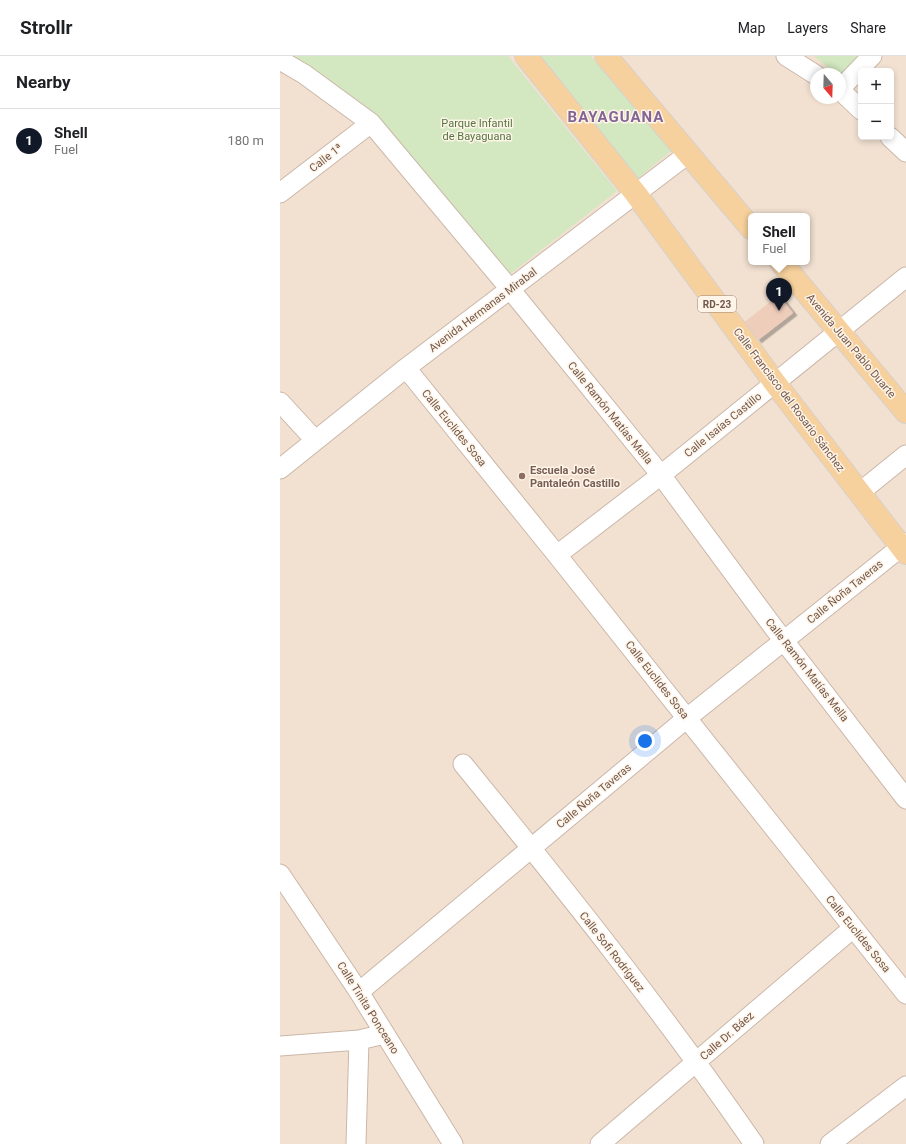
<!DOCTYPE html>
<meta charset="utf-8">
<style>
:root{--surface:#fff;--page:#f6f6f6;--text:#202124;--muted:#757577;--line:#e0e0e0;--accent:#111827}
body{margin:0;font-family:Roboto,sans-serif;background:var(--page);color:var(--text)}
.controls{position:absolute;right:12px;top:12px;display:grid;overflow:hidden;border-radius:6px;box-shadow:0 2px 6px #0003}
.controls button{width:36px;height:36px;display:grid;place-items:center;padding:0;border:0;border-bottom:1px solid var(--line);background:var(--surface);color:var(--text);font:20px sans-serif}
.compass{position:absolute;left:530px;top:12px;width:36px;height:36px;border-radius:50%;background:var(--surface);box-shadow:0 2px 6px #0003;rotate:161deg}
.you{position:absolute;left:365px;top:685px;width:14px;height:14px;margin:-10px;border:3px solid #fff;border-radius:50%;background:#1a73e8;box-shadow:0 0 0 6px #1a73e833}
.badge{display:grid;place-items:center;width:26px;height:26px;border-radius:50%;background:var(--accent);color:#fff;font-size:13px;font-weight:700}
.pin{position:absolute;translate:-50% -33px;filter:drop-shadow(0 1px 2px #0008)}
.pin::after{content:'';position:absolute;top:21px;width:14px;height:12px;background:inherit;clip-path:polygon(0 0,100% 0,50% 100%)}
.popup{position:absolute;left:468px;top:157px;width:62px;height:52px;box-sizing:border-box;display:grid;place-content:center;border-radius:6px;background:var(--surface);filter:drop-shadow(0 1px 3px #0005);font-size:13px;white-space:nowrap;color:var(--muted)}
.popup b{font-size:15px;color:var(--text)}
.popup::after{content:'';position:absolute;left:50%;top:100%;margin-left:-8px;border:8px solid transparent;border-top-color:var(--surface)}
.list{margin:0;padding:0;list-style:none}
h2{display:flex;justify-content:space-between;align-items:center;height:52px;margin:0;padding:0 16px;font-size:17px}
h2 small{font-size:13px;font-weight:400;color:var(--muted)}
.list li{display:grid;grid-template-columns:26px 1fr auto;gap:12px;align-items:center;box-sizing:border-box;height:64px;padding:0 16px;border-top:1px solid var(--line)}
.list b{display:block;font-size:15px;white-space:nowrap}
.list p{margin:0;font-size:13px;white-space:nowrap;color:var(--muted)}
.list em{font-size:13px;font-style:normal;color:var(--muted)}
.map{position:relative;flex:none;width:626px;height:1088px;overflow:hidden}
header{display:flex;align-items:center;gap:24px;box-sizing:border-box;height:56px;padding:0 20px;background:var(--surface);border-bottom:1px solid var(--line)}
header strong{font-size:19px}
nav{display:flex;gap:22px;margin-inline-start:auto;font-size:14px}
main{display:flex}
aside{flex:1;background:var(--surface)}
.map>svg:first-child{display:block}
</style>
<header>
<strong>Strollr</strong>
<nav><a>Map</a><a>Layers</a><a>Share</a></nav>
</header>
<main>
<aside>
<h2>Nearby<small></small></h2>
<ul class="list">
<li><span class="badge">1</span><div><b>Shell</b><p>Fuel</p></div><em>180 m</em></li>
</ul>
</aside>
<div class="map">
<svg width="626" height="1088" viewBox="0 0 626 1088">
<defs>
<filter id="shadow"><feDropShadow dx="4.5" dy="2.5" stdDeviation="0" flood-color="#0004"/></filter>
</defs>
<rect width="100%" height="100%" fill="#fbf0e2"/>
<path fill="#f2e1d1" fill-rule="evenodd" d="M 0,0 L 626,0 L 626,1088 L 0,1088 ZM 581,15 L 611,15 L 611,81 L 581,81 ZM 536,18 L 560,18 L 560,42 L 536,42 ZM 471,160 L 527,160 L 527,206 L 471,206 Z"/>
<path fill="#d3e8c1" d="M 13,0 L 228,0 L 337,135 L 229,219 L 91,59 Z
M 255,0 L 311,0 L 391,95 L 357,123 Z
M 534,0 L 578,0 L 560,22 L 560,18 L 556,18 Z"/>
<path fill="#efcdbb" filter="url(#shadow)" d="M 499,239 L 513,257 L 477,285 L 463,267 Z"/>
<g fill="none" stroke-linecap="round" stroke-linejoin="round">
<g stroke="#cbb7a9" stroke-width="21">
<path id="minor" d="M 506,0 L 536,19
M 0,4 L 24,18 L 91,67 L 230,233 L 381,419 L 494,572 L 626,743
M 560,33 L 592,0
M 560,34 L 581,54
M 610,81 L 626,96
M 0,137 L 91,67
M 126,312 L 277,499 L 626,938
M 0,346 L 35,384
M 0,413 L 126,312 L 408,98
M 579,437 L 626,399
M 277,499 L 381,419 L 626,221
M 183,708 C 284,832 384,957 474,1088
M 0,818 L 79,936 L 173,1088
M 79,936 L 407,662 L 626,487
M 0,990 L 79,984 L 105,978
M 76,1088 L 79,984
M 320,1088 L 573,872
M 550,1088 L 626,1030"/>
</g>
<g stroke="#d7d0cc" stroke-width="24">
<path id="major" d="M 246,0 L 356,138 L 495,327 L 626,497
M 326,0 L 471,172
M 501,206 L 626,356"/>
</g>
<use href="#minor" stroke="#fff" stroke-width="19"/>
<use href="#major" stroke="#f7d19d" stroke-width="22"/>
</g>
<circle fill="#8d6e63" stroke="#fef4e8" stroke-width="1.5" cx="242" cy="420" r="4"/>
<g text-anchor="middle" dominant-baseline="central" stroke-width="3" stroke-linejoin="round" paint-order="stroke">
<rect fill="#fef4e8" stroke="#9b8579" stroke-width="1" x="418" y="240" width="38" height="16" rx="3"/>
<g font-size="10" font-weight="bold" fill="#71564a">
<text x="437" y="248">RD-23</text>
</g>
<g font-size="11" fill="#547742" stroke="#fef4e8">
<text x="197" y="67">Parque Infantil<tspan x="197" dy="13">de Bayaguana</tspan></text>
</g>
<g font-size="11" fill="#71564a" stroke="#fef4e8">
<text transform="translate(46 102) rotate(-38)">Calle 1ª</text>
<text transform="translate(203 254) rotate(-37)">Avenida Hermanas Mirabal</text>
<text transform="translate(571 290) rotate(50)">Avenida Juan Pablo Duarte</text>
<text transform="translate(509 344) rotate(53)">Calle Francisco del Rosario Sánchez</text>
<text transform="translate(330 357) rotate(51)">Calle Ramón Matías Mella</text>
<text transform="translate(443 369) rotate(-39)">Calle Isaías Castillo</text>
<text transform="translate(174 372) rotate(51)">Calle Euclides Sosa</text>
<text transform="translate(565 536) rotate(-39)">Calle Ñoña Taveras</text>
<text transform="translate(527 614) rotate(52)">Calle Ramón Matías Mella</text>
<text transform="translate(377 624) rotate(52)">Calle Euclides Sosa</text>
<text transform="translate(314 740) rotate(-40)">Calle Ñoña Taveras</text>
<text transform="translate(578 878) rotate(51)">Calle Euclides Sosa</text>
<text transform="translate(332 896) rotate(52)">Calle Sofi Rodríguez</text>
<text transform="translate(88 952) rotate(58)">Calle Tinita Ponceano</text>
<text transform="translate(447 980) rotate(-41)">Calle Dr. Báez</text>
</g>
<g font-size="11" font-weight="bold" fill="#785e54" stroke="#fef4e8" text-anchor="start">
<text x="250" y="414">Escuela José<tspan x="250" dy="13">Pantaleón Castillo</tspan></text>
</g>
<g font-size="15" font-weight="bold" letter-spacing="1" fill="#826595" stroke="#fef4e8">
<text x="336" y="61">BAYAGUANA</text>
</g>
</g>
</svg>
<div class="controls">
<button>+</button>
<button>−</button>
</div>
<svg class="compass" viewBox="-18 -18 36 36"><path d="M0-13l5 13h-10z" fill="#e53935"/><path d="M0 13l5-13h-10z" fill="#757577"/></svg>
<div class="you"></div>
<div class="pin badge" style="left:499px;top:255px">1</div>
<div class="popup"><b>Shell</b>Fuel</div>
</div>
</main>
